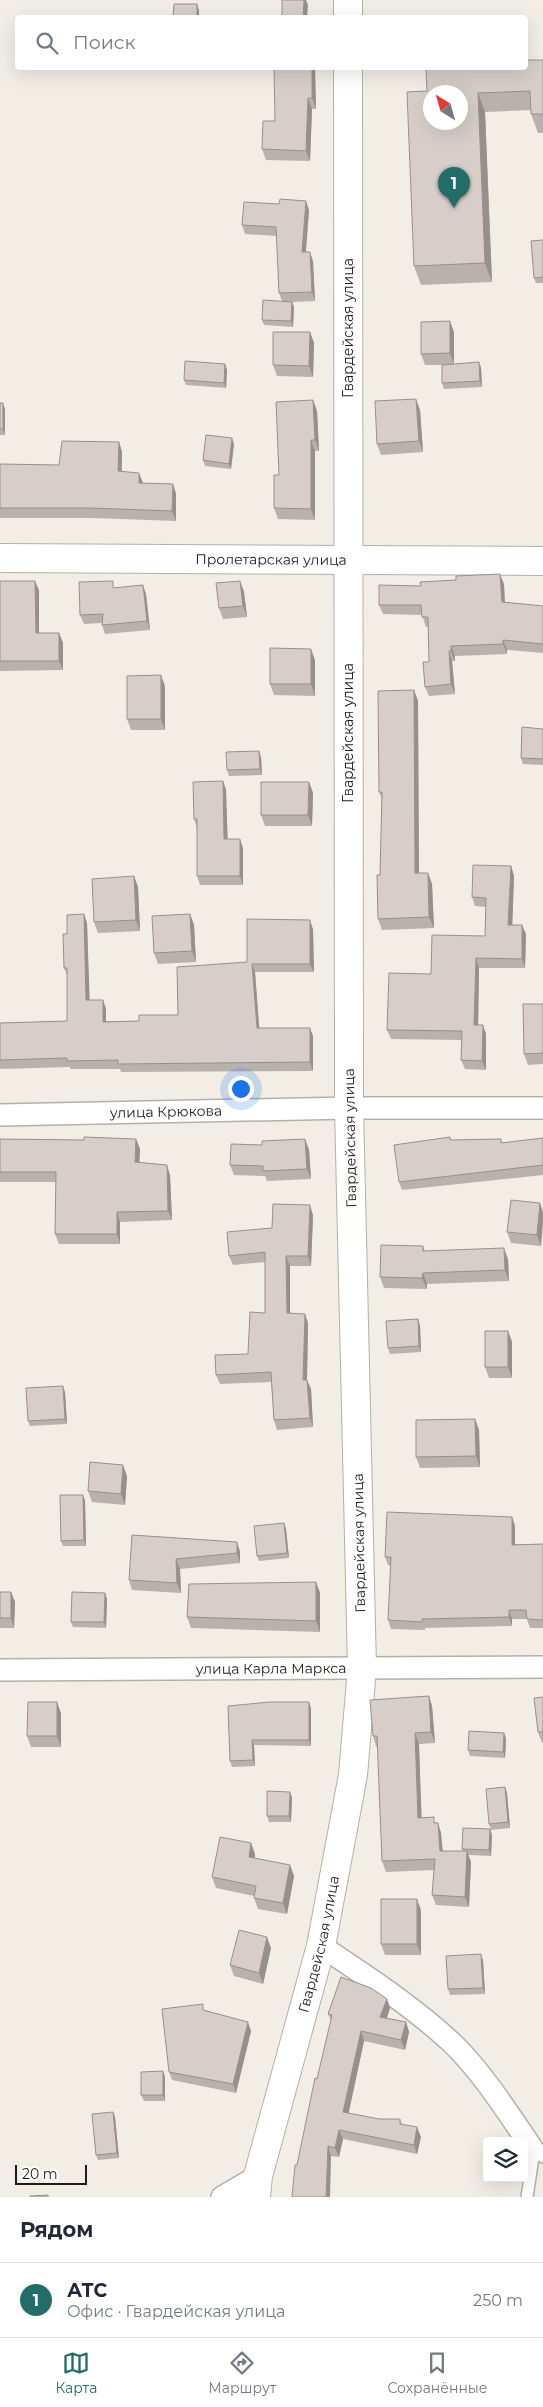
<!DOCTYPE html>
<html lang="ru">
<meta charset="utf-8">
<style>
:root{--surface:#fff;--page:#f2f2f3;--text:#1f2937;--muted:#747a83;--line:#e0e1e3;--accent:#236d69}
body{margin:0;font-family:Montserrat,sans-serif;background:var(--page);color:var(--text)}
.controls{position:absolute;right:15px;bottom:15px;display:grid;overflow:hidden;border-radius:5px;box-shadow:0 5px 20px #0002}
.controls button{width:45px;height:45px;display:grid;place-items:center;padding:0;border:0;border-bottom:1px solid var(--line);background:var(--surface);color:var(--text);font:25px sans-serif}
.compass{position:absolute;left:423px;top:85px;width:45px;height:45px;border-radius:50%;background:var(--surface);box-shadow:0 5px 20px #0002;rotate:323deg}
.scale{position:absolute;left:15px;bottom:12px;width:72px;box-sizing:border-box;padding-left:5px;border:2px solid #1d1c19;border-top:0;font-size:14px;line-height:18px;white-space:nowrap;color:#1d1c19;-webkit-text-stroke:4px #fff;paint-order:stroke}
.you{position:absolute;left:240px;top:1088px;width:18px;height:18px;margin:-12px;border:4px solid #fff;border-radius:50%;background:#1a73e8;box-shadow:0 0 0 8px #1a73e833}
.badge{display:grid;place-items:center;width:32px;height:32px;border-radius:50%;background:var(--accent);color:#fff;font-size:16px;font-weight:700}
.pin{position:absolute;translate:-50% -41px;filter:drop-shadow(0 1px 2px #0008)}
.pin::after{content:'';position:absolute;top:26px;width:18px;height:15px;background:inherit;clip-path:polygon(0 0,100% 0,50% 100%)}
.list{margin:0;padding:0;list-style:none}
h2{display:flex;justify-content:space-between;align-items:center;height:65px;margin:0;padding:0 20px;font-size:21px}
h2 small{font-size:16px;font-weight:400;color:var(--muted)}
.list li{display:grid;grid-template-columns:32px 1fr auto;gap:15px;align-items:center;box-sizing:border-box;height:75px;padding:0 20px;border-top:1px solid var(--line)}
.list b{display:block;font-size:19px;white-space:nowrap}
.list p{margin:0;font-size:16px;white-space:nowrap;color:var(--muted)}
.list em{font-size:16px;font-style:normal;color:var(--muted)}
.icon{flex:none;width:28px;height:28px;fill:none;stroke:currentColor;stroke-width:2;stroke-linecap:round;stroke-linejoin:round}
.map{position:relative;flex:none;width:543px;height:2197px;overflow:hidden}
.search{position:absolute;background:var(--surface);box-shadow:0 5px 20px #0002;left:15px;right:15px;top:15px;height:55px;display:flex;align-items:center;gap:12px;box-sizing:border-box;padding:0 18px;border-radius:5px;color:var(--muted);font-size:19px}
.sheet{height:140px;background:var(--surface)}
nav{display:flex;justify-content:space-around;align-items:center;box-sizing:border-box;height:70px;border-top:1px solid var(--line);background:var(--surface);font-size:14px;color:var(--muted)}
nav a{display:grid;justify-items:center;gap:2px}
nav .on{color:var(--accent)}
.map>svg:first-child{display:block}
</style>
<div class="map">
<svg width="543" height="2197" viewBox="0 0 543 2197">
<rect width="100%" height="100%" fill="#f2eee6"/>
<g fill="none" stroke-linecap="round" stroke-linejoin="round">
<g stroke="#b4b0a8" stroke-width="14">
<path id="lane" d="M 527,2197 L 534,2151 L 543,2157"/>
</g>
<g stroke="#b4b0a8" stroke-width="24">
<g id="street">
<path id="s1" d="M 0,1115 L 349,1108 L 543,1108"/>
<path id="s2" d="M 0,1670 L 543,1667"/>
<path d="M 321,1946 C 366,1976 411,2005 451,2042 C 481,2070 510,2116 534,2151"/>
<path d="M 222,2197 L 258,2176"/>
</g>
</g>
<g stroke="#b4b0a8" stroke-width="30">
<g id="secondary">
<path d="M 348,18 L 348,0"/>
<path id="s3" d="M 256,2197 L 258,2176 L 321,1946 L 353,1775 L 362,1668 L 349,1108 L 348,68"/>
</g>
</g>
<g stroke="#b4b0a8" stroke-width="30">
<g id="primary">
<path id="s4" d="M 0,558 L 543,561"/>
</g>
</g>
<use href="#lane" stroke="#fff" stroke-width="11"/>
<use href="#street" stroke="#fff" stroke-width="21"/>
<use href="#secondary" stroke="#fff" stroke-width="28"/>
<use href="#primary" stroke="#fff" stroke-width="28"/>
</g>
<path fill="#b9b1ad" d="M 543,60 L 543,133 L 538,133 L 531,114 L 531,110 L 485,112 L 492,282 L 421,285 L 414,266 L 427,91 Z
M 315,68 L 316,109 L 312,109 L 310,161 L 266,160 L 262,149 L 275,121 Z
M 309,210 L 306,252 L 313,261 L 315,301 L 292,302 L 294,307 L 293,327 L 264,325 L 262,320 L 282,301 L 279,293 L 277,236 L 245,234 L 242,225 Z
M 543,240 L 543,283 L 536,283 L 534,278 Z
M 310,332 L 314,343 L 313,377 L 277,376 L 273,365 Z
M 454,332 L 454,364 L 479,362 L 481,368 L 482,387 L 444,389 L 442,383 L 442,365 L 425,365 L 421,354 Z
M 225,364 L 227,370 L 226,388 L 186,385 L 184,380 Z
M 313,400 L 317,411 L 319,451 L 315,451 L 315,520 L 278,519 L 274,508 L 279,475 Z
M 0,403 L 5,409 L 5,435 L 0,435 Z
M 420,410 L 423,452 L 381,455 L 377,444 Z
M 119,442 L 122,452 L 122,471 L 143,483 L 173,484 L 176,494 L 176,521 L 93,518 L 0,518 L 0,464 L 59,465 Z
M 234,444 L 231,469 L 205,466 L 203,460 Z
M 0,581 L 39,590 L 39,633 L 59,633 L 63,643 L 63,670 L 0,671 Z
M 240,581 L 244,592 L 247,617 L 223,619 L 219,608 Z
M 504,584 L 505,602 L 543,606 L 543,653 L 507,650 L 507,654 L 455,656 L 455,661 L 452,661 L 455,694 L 429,696 L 425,687 L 429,662 L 428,627 L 426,627 L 422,615 L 383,614 L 379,605 L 421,586 Z
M 115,588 L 146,594 L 150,630 L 105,634 L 102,625 L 102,623 L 84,624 L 80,615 Z
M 315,660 L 315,696 L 274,695 L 270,684 Z
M 165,686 L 165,730 L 131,730 L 127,719 Z
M 414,690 L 418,701 L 419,873 L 428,873 L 432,884 L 434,928 L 382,930 L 378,919 L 380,875 L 382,799 L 379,792 Z
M 543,729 L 543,765 L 523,764 L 521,758 Z
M 261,757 L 262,775 L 229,776 L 227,770 Z
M 223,781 L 226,790 L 227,839 L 243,848 L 243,885 L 200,885 L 197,876 L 197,828 L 194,819 Z
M 309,782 L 313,793 L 312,826 L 265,826 L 261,815 Z
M 511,866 L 514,876 L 512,925 L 526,934 L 525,968 L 479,968 L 478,1025 L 486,1034 L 486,1070 L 465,1069 L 461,1060 L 462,1040 L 391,1039 L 387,1030 L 431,974 L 485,936 L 486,907 L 475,906 L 472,897 Z
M 134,876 L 138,887 L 140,931 L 98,933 L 94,922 Z
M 84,914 L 87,923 L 89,1000 L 103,1000 L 106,1009 L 106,1021 L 139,1021 L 178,1015 L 247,962 L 313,929 L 314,972 L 255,972 L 259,1028 L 313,1036 L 313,1071 L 121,1072 L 120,1069 L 70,1069 L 70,1067 L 0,1069 L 0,1023 L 67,1021 L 67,975 L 64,968 L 67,934 Z
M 190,914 L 194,925 L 196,962 L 158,964 L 154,953 Z
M 543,1004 L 543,1064 L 528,1065 L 524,1054 Z
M 450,1137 L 451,1140 L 501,1139 L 502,1143 L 543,1138 L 543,1175 L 402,1190 L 399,1182 Z
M 0,1139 L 84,1140 L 136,1139 L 140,1149 L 139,1162 L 170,1175 L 172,1220 L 120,1222 L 120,1244 L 59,1244 L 55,1234 L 56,1182 L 0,1182 Z
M 305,1139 L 309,1150 L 311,1179 L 267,1181 L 265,1176 L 234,1175 L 230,1165 L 262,1145 Z
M 540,1203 L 541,1246 L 511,1243 L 507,1232 Z
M 313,1215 L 311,1266 L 290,1266 L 290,1313 L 305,1314 L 308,1323 L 307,1380 L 311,1389 L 313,1427 L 277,1430 L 274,1420 L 271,1382 L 220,1384 L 216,1375 L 248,1354 L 265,1313 L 265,1262 L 233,1265 L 229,1256 L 272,1228 Z
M 423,1246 L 425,1251 L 508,1259 L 509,1281 L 427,1284 L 427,1289 L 384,1288 L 380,1277 Z
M 420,1325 L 421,1352 L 390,1354 L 388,1348 Z
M 508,1331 L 512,1342 L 512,1378 L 489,1378 L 485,1367 Z
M 65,1392 L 67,1424 L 30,1426 L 28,1421 Z
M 475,1419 L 479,1430 L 480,1467 L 420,1468 L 416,1457 Z
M 127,1476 L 125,1505 L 92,1502 L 88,1491 Z
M 85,1500 L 86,1546 L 63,1546 L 61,1541 Z
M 512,1517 L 515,1526 L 515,1544 L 543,1544 L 543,1628 L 530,1628 L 527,1619 L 512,1619 L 512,1626 L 425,1628 L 425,1630 L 391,1629 L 388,1620 L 391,1566 L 388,1565 L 385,1557 Z
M 284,1523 L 286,1529 L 289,1558 L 259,1561 L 257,1556 Z
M 132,1535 L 237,1542 L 240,1552 L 240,1563 L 180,1569 L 181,1593 L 132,1590 L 129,1580 Z
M 316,1582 L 320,1593 L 320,1632 L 191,1628 L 187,1617 Z
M 0,1592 L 11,1592 L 15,1602 L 14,1628 L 0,1628 Z
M 105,1593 L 107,1599 L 106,1628 L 73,1627 L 71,1622 Z
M 429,1696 L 432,1706 L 435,1743 L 419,1744 L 421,1818 L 438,1823 L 441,1833 L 443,1851 L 463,1851 L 462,1849 L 490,1829 L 492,1835 L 491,1856 L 468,1855 L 471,1862 L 469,1907 L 436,1905 L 432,1895 L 434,1870 L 386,1872 L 382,1861 L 378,1747 L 376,1747 L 373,1736 Z
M 543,1697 L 543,1743 L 542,1743 L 538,1732 Z
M 228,1706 L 311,1708 L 311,1746 L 254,1745 L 255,1766 L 232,1767 L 230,1761 Z
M 61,1713 L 61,1747 L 31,1747 L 27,1736 Z
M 504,1733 L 506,1739 L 505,1758 L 470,1756 L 468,1750 Z
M 505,1787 L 507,1793 L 510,1828 L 491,1830 L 489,1824 Z
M 292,1797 L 291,1822 L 269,1822 L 267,1816 Z
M 251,1843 L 255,1854 L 255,1858 L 290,1865 L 294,1876 L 287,1914 L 258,1909 L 254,1898 L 254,1896 L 216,1888 L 212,1877 Z
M 421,1910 L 421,1955 L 385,1955 L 381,1944 Z
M 271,1948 L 263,1984 L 234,1976 L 230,1965 Z
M 483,1960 L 485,1994 L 450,1995 L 448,1989 Z
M 387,1999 L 390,2008 L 387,2018 L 406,2022 L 409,2032 L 405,2050 L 364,2041 L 348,2113 L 379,2119 L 400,2119 L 402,2124 L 421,2137 L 417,2154 L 343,2139 L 339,2157 L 331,2156 L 297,2165 L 331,2021 L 328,2014 Z
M 206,2010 L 251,2031 L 236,2093 L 172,2080 L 169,2072 Z
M 163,2071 L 165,2077 L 165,2101 L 144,2101 L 141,2095 Z
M 113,2112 L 115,2117 L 119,2158 L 98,2160 L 96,2155 Z"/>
<path fill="#96908d" d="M 304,0 L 306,0 L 308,5 L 307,18 L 303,18 Z
M 197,4 L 199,10 L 199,18 L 197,18 Z
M 312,68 L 315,68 L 316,109 L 312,98 Z
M 478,93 L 485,112 L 492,282 L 485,263 Z
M 308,98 L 312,109 L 310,161 L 306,151 Z
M 306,201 L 309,210 L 305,261 L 302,252 Z
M 310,252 L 313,261 L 315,301 L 312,292 Z
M 292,302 L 294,307 L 293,327 L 291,321 Z
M 450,321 L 454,332 L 454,364 L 450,353 Z
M 310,332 L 314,343 L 313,377 L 309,366 Z
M 479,362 L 481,368 L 482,387 L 480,381 Z
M 225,364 L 227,370 L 226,388 L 224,383 Z
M 416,399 L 420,410 L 423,452 L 419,441 Z
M 313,400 L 317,411 L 319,451 L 315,440 Z
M 3,403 L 5,409 L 5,435 L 3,429 Z
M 232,438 L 234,444 L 231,469 L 229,464 Z
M 311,440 L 315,451 L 315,520 L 311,509 Z
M 119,442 L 122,452 L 121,481 L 118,471 Z
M 139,473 L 143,483 L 142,493 L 139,483 Z
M 173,484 L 176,494 L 176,521 L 172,511 Z
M 500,574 L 504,584 L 505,612 L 502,602 Z
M 35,581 L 39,590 L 39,643 L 36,633 Z
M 240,581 L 244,592 L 247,617 L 243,606 Z
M 143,585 L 146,594 L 150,630 L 147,621 Z
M 59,633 L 63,643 L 63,670 L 59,661 Z
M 503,640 L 507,650 L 507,654 L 503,644 Z
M 451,646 L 455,656 L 455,661 L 451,651 Z
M 311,649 L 315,660 L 315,696 L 311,684 Z
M 449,651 L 452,661 L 455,694 L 451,684 Z
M 161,675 L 165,686 L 165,730 L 161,719 Z
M 414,690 L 418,701 L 419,884 L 415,873 Z
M 259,751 L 261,757 L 262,775 L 260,769 Z
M 223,781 L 226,790 L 228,848 L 224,839 Z
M 309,782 L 313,793 L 312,826 L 308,815 Z
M 240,839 L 243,848 L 243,885 L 240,876 Z
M 511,866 L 514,876 L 512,934 L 508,925 Z
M 428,873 L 432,884 L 434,928 L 429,917 Z
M 134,876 L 138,887 L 140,931 L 136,920 Z
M 84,914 L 87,923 L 90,1009 L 86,1000 Z
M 190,914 L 194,925 L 196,962 L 192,951 Z
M 310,920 L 313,929 L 314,972 L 310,964 Z
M 522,925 L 526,934 L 525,968 L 522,959 Z
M 476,958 L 479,968 L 478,1034 L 474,1025 Z
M 252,964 L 255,972 L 260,1037 L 257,1028 Z
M 103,1000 L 106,1009 L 106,1030 L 103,1022 Z
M 483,1025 L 486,1034 L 486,1070 L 482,1061 Z
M 310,1028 L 313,1036 L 313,1071 L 310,1062 Z
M 136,1139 L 140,1149 L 139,1172 L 135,1162 Z
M 305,1139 L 309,1150 L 311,1179 L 307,1169 Z
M 167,1165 L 170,1175 L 172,1220 L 168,1211 Z
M 540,1203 L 543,1212 L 543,1223 L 541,1246 L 537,1235 Z
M 310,1205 L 313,1215 L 311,1266 L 308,1256 Z
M 117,1212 L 120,1222 L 120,1244 L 117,1234 Z
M 504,1248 L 508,1259 L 509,1281 L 505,1270 Z
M 286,1256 L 290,1266 L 290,1323 L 287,1313 Z
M 423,1273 L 427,1284 L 427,1289 L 422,1278 Z
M 305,1314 L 308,1323 L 307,1380 L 311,1389 L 313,1427 L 310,1418 L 303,1380 Z
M 418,1319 L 420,1325 L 421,1352 L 419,1346 Z
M 508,1331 L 512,1342 L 512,1378 L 508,1367 Z
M 63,1386 L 65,1392 L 67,1424 L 65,1419 Z
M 475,1419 L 479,1430 L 480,1467 L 476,1456 Z
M 123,1465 L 127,1476 L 125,1505 L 121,1494 Z
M 83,1495 L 85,1500 L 86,1546 L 84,1540 Z
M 512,1517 L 515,1526 L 515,1553 L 512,1545 Z
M 284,1523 L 286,1529 L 289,1558 L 287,1553 Z
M 237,1542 L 240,1552 L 240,1563 L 237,1553 Z
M 176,1559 L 180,1569 L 181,1593 L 177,1583 Z
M 316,1582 L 320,1593 L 320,1632 L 316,1621 Z
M 11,1592 L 15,1602 L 14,1628 L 11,1618 Z
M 105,1593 L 107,1599 L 106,1628 L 104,1622 Z
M 509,1610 L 512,1619 L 512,1626 L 509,1617 Z
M 429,1696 L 432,1706 L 435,1743 L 431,1732 Z
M 57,1702 L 61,1713 L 61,1747 L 57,1736 Z
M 309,1702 L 311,1708 L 311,1746 L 309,1740 Z
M 415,1733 L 419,1744 L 422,1829 L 418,1818 Z
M 504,1733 L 506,1739 L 505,1758 L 503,1752 Z
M 252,1740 L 254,1745 L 255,1766 L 253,1760 Z
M 505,1787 L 507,1793 L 510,1828 L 508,1822 Z
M 290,1792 L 292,1797 L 291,1822 L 289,1816 Z
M 438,1823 L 441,1833 L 443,1862 L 440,1851 Z
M 490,1829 L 492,1835 L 491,1856 L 489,1850 Z
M 251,1843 L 255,1854 L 253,1868 L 249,1857 Z
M 467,1851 L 471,1862 L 469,1907 L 465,1897 Z
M 290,1865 L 294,1876 L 287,1914 L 283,1903 Z
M 417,1899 L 421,1910 L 421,1955 L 417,1944 Z
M 267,1937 L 271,1948 L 263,1984 L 259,1973 Z
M 481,1954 L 483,1960 L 485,1994 L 483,1988 Z
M 387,1999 L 390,2008 L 384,2026 L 380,2017 Z
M 248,2022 L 251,2031 L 236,2093 L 233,2084 Z
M 406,2022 L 409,2032 L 405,2050 L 401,2040 Z
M 361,2031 L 364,2041 L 347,2121 L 343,2112 Z
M 163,2071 L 165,2077 L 165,2101 L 163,2095 Z
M 113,2112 L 115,2117 L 119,2158 L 117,2153 Z
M 417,2127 L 421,2137 L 417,2154 L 414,2145 Z
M 339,2130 L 343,2139 L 339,2157 L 335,2148 Z
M 328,2146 L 331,2156 L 330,2197 L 326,2197 Z"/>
<path fill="#d7cec9" stroke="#96908d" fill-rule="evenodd" d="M 282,0 L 304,0 L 303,18 L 282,18 Z
M 174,4 L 197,4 L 197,18 L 173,18 Z
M 526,60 L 543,60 L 543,114 L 531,114 L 530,91 L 478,93 L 485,263 L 414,266 L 407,92 L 427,91 L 426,68 L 526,68 ZM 430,92 L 460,92 L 460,122 L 430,122 Z
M 274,68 L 312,68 L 312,98 L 308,98 L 306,151 L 262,149 L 263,121 L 275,121 Z
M 280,199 L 306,201 L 302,252 L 310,252 L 312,292 L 279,293 L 276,227 L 242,225 L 244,202 L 279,204 Z
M 543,240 L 543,277 L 534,278 L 531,241 Z
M 263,300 L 292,302 L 291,321 L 262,320 Z
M 450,321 L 450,353 L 421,354 L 421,322 Z
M 273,332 L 310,332 L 309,366 L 273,365 Z
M 185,361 L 225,364 L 224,383 L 184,380 Z
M 479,362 L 480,381 L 442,383 L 442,365 Z
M 416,399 L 419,441 L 377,444 L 375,401 Z
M 313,400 L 315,440 L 311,440 L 311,509 L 274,508 L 274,475 L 279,475 L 276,402 Z
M 0,403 L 3,403 L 3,429 L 0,429 Z
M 206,435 L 232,438 L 229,464 L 203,460 Z
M 62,441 L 119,442 L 118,471 L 139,473 L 139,483 L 173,484 L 172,511 L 90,508 L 0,508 L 0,464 L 59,465 Z
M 500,574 L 502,602 L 543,606 L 543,644 L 503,640 L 503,644 L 451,646 L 451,651 L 449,651 L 451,684 L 425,687 L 423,662 L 429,662 L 428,617 L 422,617 L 421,605 L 379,605 L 379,585 L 421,586 L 420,582 L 456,580 L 456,576 Z
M 0,581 L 35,581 L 36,633 L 59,633 L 59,661 L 0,661 Z
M 113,581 L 113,588 L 143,585 L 147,621 L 102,625 L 103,614 L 80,615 L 79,582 Z
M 240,581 L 243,606 L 219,608 L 216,583 Z
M 270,648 L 311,649 L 311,684 L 270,684 Z
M 161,675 L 161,719 L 127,719 L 127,676 Z
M 414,690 L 415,873 L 428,873 L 429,917 L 378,919 L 377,875 L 380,875 L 382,792 L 379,792 L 378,691 Z
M 522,727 L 543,729 L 543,759 L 521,758 Z
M 259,751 L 260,769 L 227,770 L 226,752 Z
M 223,781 L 224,839 L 240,839 L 240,876 L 197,876 L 197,819 L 194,819 L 193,782 Z
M 261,782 L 309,782 L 308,815 L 261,815 Z
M 473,865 L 511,866 L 508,925 L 522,925 L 522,959 L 476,958 L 474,1025 L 483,1025 L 482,1061 L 461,1060 L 462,1031 L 387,1030 L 389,973 L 431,974 L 432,935 L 485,936 L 486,898 L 472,897 Z
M 134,876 L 136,920 L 94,922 L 92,879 Z
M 84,914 L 86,1000 L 103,1000 L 103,1022 L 139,1021 L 139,1015 L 178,1015 L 177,967 L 247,962 L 247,919 L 310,920 L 310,964 L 252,964 L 257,1028 L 310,1028 L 310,1062 L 118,1064 L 118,1060 L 67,1061 L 67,1058 L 0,1060 L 0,1023 L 67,1021 L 67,968 L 64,968 L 63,934 L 67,934 L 67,915 Z
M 190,914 L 192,951 L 154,953 L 152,916 Z
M 523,1004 L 543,1004 L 543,1053 L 524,1054 Z
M 84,1137 L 136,1139 L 135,1162 L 167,1165 L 168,1211 L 117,1212 L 117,1234 L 55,1234 L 56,1172 L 0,1172 L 0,1139 L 84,1140 Z
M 450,1137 L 450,1140 L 501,1139 L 501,1143 L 543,1138 L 543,1165 L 399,1182 L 394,1145 Z
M 305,1139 L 307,1169 L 263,1171 L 263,1166 L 230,1165 L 231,1144 L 262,1145 L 262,1141 Z
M 511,1200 L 540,1203 L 537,1235 L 507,1232 Z
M 273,1204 L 310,1205 L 308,1256 L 286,1256 L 287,1313 L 305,1314 L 303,1380 L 307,1380 L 310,1418 L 274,1420 L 271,1372 L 216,1375 L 215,1355 L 248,1354 L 250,1312 L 265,1313 L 265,1252 L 229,1256 L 227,1232 L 272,1228 Z
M 381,1245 L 423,1246 L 423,1251 L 504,1248 L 505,1270 L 423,1273 L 422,1278 L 380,1277 Z
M 418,1319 L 419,1346 L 388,1348 L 386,1321 Z
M 485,1331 L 508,1331 L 508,1367 L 485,1367 Z
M 63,1386 L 65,1419 L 28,1421 L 26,1388 Z
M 475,1419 L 476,1456 L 416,1457 L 416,1420 Z
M 90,1462 L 123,1465 L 121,1494 L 88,1491 Z
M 60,1495 L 83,1495 L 84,1540 L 61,1541 Z
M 387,1512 L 512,1517 L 512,1545 L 543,1544 L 543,1620 L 527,1619 L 526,1610 L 509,1610 L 509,1617 L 422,1619 L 422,1622 L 388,1620 L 391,1557 L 385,1557 Z
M 284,1523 L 287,1553 L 257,1556 L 254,1526 Z
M 132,1535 L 237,1542 L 237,1553 L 176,1559 L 177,1583 L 129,1580 Z
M 316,1582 L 316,1621 L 187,1617 L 189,1584 Z
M 0,1592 L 11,1592 L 11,1618 L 0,1618 Z
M 72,1592 L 105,1593 L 104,1622 L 71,1622 Z
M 429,1696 L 431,1732 L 415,1733 L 418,1818 L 434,1817 L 434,1823 L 438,1823 L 440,1851 L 467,1851 L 465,1897 L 432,1895 L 435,1859 L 382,1861 L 377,1736 L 373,1736 L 370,1700 Z
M 543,1697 L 543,1732 L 538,1732 L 534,1698 Z
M 28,1702 L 57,1702 L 57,1736 L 27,1736 Z
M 270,1702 L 309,1702 L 309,1740 L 252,1740 L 253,1760 L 230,1761 L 228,1706 Z
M 469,1731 L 504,1733 L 503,1752 L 468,1750 Z
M 505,1787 L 508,1822 L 489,1824 L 486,1789 Z
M 267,1791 L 290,1792 L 289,1816 L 267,1816 Z
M 463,1828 L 490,1829 L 489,1850 L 462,1849 Z
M 220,1837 L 251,1843 L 249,1857 L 290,1865 L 283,1903 L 254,1898 L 256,1886 L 212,1877 Z
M 381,1899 L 417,1899 L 417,1944 L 381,1944 Z
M 239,1930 L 267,1937 L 259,1973 L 230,1965 Z
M 481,1954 L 483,1988 L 448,1989 L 446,1956 Z
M 341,1977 L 371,1988 L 387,1999 L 380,2017 L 406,2022 L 401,2040 L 361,2031 L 343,2112 L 379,2119 L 400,2119 L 400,2124 L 417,2127 L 414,2145 L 339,2130 L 335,2148 L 328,2146 L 326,2197 L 292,2197 L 295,2165 L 297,2165 L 315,2078 L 317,2079 L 332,2015 L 328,2014 Z
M 203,2004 L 203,2010 L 248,2022 L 233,2084 L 169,2072 L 162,2009 Z
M 163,2071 L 163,2095 L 141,2095 L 141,2072 Z
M 113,2112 L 117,2153 L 96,2155 L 92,2114 Z
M 48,2195 L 48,2197 L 30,2197 L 30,2196 Z"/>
<g text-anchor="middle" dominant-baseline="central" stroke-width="4.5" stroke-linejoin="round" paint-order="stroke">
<g font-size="14" fill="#1d1c19" stroke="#fff">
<text transform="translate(348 328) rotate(-90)">Гвардейская улица</text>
<text stroke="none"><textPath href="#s4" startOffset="271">Пролетарская улица</textPath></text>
<text transform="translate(348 733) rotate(-90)">Гвардейская улица</text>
<text stroke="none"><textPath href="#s1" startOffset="166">улица Крюкова</textPath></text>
<text transform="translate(350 1138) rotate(-91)">Гвардейская улица</text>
<text transform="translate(359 1543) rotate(-91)">Гвардейская улица</text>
<text stroke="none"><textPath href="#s2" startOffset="271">улица Карла Маркса</textPath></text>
<text stroke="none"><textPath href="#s3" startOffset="261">Гвардейская улица</textPath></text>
</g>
</g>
</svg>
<div class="controls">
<button><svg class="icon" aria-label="layers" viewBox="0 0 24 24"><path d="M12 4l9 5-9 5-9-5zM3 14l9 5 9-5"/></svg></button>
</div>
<svg class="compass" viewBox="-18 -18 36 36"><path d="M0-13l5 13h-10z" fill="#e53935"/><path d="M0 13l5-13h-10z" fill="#747a83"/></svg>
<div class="scale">20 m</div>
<div class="you"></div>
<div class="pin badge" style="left:454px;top:208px">1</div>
<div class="search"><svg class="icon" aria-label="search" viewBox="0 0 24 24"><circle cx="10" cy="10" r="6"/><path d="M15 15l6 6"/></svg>Поиск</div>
</div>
<section class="sheet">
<h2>Рядом<small></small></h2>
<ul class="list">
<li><span class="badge">1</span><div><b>АТС</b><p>Офис · Гвардейская улица</p></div><em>250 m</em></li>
</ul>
</section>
<nav>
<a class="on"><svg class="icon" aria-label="map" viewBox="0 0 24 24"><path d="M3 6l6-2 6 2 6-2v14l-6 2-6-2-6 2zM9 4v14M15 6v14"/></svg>Карта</a>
<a><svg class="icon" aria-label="directions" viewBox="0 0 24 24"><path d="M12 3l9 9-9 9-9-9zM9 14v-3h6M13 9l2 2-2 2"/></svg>Маршрут</a>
<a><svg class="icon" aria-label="saved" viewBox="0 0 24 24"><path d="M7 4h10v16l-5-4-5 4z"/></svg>Сохранённые</a>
</nav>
